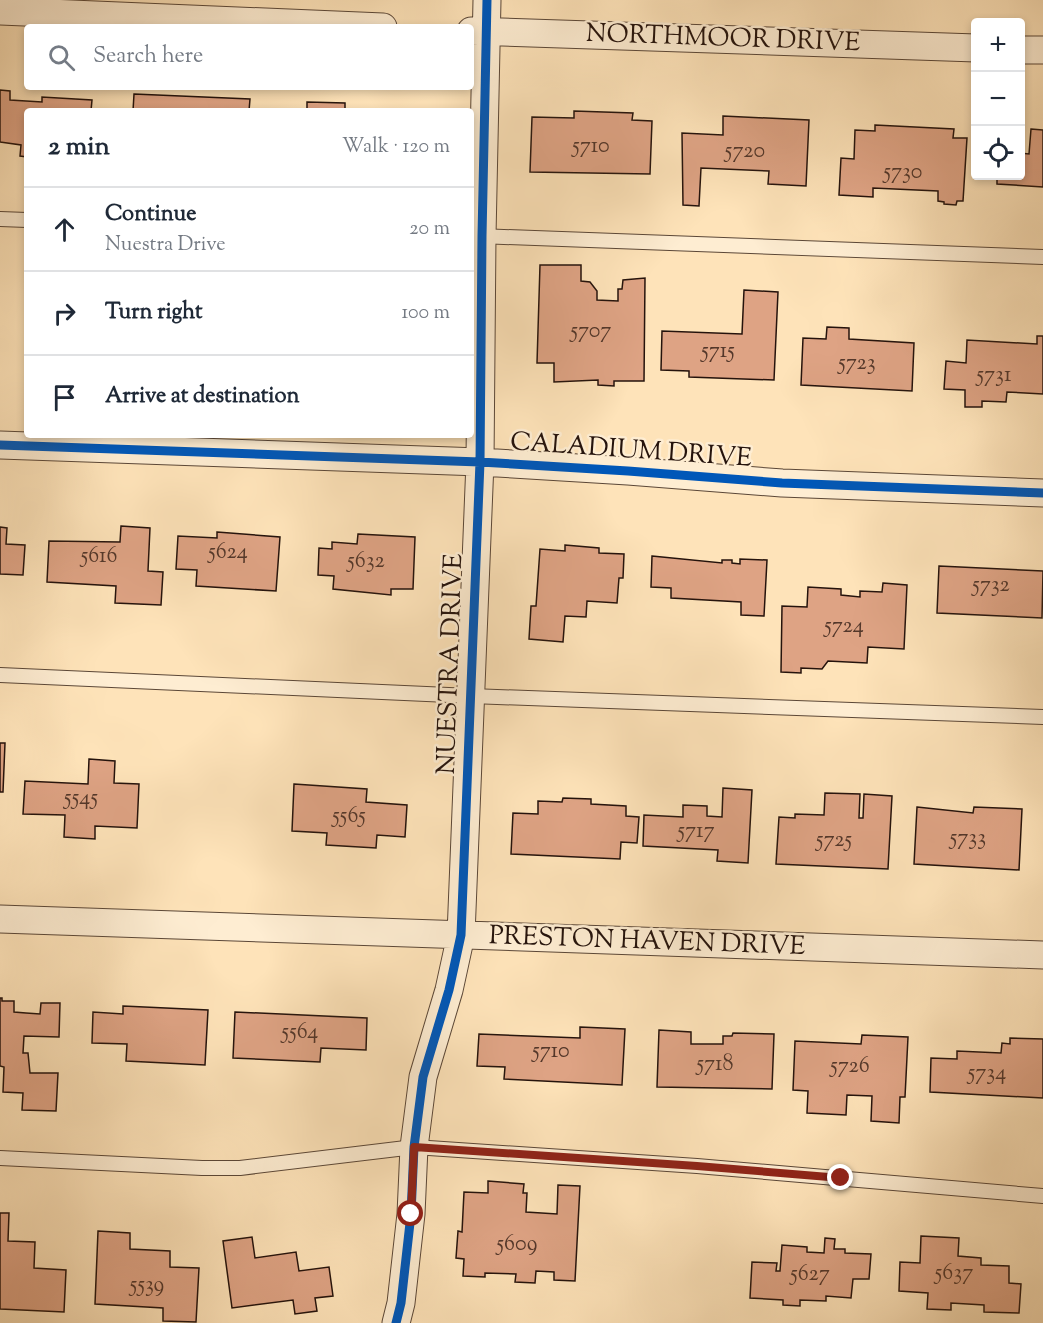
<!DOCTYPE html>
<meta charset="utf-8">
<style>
:root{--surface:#fff;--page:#f6f6f7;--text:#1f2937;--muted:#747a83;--line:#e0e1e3}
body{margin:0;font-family:"Sorts Mill Goudy",serif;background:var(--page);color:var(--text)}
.controls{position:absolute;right:18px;top:18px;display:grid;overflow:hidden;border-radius:6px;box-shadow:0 3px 9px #0003}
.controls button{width:54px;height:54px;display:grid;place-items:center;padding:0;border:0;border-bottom:2px solid var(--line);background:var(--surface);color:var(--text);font:30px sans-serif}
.stop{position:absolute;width:18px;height:18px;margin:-14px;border:4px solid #8f2418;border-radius:50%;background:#fff}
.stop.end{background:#8f2418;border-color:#fff;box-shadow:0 2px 6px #0008}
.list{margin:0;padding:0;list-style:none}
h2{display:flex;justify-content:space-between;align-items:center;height:78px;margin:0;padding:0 24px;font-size:26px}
h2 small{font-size:20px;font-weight:400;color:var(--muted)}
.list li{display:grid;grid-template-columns:39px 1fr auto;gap:18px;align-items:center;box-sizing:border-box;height:84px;padding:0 24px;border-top:2px solid var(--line)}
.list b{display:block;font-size:22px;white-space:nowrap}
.list p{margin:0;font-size:20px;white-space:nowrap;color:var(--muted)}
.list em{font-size:20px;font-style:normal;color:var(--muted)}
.icon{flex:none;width:33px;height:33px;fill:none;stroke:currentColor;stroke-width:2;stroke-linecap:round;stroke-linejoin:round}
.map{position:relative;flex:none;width:1043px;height:1323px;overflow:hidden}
.search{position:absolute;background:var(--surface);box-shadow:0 3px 9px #0003;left:24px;top:24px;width:450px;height:66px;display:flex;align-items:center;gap:15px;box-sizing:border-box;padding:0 21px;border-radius:6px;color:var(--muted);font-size:22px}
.panel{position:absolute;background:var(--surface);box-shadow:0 3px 9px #0003;left:24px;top:108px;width:450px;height:330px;border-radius:6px}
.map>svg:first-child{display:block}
</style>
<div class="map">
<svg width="1043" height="1323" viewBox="0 0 1043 1323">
<rect width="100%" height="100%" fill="#fee3b9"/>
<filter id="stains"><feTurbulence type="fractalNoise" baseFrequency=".00333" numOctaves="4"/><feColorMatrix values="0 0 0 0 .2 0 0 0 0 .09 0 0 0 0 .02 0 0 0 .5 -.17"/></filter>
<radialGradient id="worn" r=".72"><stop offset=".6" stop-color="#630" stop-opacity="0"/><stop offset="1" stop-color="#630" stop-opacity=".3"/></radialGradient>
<path fill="#dea384" stroke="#25130c" stroke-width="1.5" d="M 0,90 L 10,91 L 10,100 L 42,102 L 42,97 L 92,100 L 91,111 L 27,111 L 27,157 L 20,156 L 21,145 L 0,142 Z
M 134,94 L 250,99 L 249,111 L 133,111 Z
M 307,102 L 345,103 L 345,111 L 307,111 Z
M 574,111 L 633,113 L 632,120 L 652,121 L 650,174 L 530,172 L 532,117 L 574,118 Z
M 723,116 L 809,120 L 806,186 L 768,184 L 769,171 L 701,168 L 699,206 L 683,205 L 682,133 L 723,135 Z
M 875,125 L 954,129 L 953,138 L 967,138 L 963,201 L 957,201 L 956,205 L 944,204 L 944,202 L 938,201 L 938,191 L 873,188 L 873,197 L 839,195 L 841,158 L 854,159 L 855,130 L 875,131 Z
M 1031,129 L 1043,130 L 1043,187 L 997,184 L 997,176 L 1020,176 L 1020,153 L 1029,154 Z
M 540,265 L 581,265 L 581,281 L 590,282 L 597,291 L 597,300 L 618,301 L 618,289 L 622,289 L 623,280 L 645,278 L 644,381 L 614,381 L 614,386 L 598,385 L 598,380 L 554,382 L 554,363 L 537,363 Z
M 744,290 L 778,292 L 774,380 L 689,377 L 689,371 L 661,370 L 662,331 L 742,334 Z
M 827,327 L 849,328 L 849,339 L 914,343 L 912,391 L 801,385 L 803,338 L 826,339 Z
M 1037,336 L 1043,336 L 1043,394 L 1007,392 L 1006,402 L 982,401 L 982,407 L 965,407 L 965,390 L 944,389 L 946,361 L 966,363 L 967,340 L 1037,344 Z
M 121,526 L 150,528 L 148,571 L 163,572 L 161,605 L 115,603 L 116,586 L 47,582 L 49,541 L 120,542 Z
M 0,527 L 7,528 L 6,544 L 25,545 L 23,575 L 0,574 Z
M 217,532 L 280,537 L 276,591 L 196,586 L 197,570 L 176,569 L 178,536 L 217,538 Z
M 358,534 L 415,537 L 413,589 L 391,589 L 391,595 L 333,589 L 334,576 L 318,575 L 319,548 L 332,549 L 332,542 L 357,544 Z
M 565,545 L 599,548 L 599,553 L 624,554 L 623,578 L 619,578 L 617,603 L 587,601 L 586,617 L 565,616 L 563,642 L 529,639 L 531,606 L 536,606 L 540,549 L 565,551 Z
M 652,556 L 722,563 L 722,560 L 732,560 L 732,563 L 740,564 L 740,559 L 767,560 L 764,616 L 741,615 L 741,602 L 671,598 L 671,588 L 651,587 Z
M 939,566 L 1043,571 L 1042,618 L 937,613 Z
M 883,583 L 907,585 L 904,649 L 868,647 L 867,663 L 828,661 L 822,669 L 801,668 L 801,673 L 781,672 L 782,606 L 807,607 L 808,587 L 841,589 L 841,595 L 860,597 L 860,591 L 882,592 Z
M 0,743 L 5,743 L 3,792 L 0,792 Z
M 89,759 L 115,761 L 114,783 L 139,784 L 137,828 L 95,826 L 95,839 L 64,837 L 65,815 L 23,814 L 25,781 L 88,784 Z
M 294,784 L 367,789 L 366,802 L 407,805 L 405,837 L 377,835 L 376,848 L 326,845 L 327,833 L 292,831 Z
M 723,788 L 752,790 L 748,863 L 717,861 L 718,850 L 643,846 L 644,815 L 683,817 L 683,805 L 707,806 L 707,816 L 722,817 Z
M 825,793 L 860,794 L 859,818 L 863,818 L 864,794 L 892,796 L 888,869 L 776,864 L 779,817 L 795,818 L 795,814 L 824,815 Z
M 563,798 L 591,799 L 591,804 L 626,806 L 626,816 L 639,817 L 637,843 L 621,842 L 620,859 L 511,854 L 513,813 L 538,814 L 538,801 L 562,802 Z
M 917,807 L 973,813 L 974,807 L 1022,809 L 1019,870 L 914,864 Z
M 0,998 L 2,998 L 2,1001 L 14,1001 L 14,1012 L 26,1013 L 40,1014 L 41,1003 L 60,1003 L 59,1037 L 24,1036 L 23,1053 L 28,1053 L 30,1073 L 58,1073 L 56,1111 L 22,1110 L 23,1093 L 3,1092 L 4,1067 L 0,1066 Z
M 123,1006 L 208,1010 L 205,1065 L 126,1061 L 127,1044 L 92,1043 L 93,1012 L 123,1014 Z
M 235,1012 L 367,1018 L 366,1050 L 321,1048 L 320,1062 L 233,1058 Z
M 580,1027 L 625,1029 L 622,1085 L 504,1079 L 505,1067 L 477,1066 L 479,1034 L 580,1038 Z
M 659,1030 L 691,1032 L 691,1044 L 723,1044 L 723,1036 L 732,1036 L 733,1033 L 774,1034 L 772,1089 L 657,1087 Z
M 862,1035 L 908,1037 L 905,1097 L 900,1097 L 899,1123 L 871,1121 L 872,1096 L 847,1095 L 846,1115 L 807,1113 L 808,1091 L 793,1090 L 795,1041 L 861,1044 Z
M 1010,1038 L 1043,1039 L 1043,1098 L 930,1092 L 931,1058 L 957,1059 L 957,1051 L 1001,1053 L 1002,1043 L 1010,1044 Z
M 488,1181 L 524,1184 L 523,1193 L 527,1193 L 526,1212 L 557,1214 L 558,1185 L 580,1186 L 575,1281 L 554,1280 L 554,1272 L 536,1271 L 535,1283 L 515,1282 L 516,1274 L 485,1273 L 485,1277 L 463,1276 L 464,1259 L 456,1258 L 458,1231 L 462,1232 L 464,1192 L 488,1193 Z
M 0,1213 L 9,1213 L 8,1241 L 35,1242 L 34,1268 L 66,1270 L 64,1312 L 0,1309 Z
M 98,1231 L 130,1233 L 130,1249 L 170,1251 L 170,1267 L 199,1268 L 196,1322 L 163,1321 L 163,1308 L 95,1304 Z
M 921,1236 L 959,1238 L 958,1256 L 981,1258 L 981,1265 L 1009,1266 L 1009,1283 L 1021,1284 L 1019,1313 L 984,1312 L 984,1305 L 951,1303 L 951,1310 L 927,1309 L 928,1293 L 899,1291 L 900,1262 L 920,1263 Z
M 252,1237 L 255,1258 L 296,1252 L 299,1271 L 329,1267 L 333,1296 L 315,1298 L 317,1311 L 295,1314 L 293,1300 L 232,1308 L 223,1241 Z
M 825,1238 L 835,1239 L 834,1249 L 845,1249 L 845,1253 L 871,1254 L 869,1279 L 853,1279 L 851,1298 L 826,1296 L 826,1301 L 800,1300 L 800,1306 L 783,1305 L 783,1300 L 750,1298 L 752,1262 L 777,1263 L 776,1271 L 780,1271 L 782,1245 L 807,1247 L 807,1252 L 824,1253 Z"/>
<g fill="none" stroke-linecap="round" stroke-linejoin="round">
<g stroke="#5b4737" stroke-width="16">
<path id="lane" d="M 0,219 L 27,220
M 479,236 L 1043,257
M 0,675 L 471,696 L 1043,717
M 0,1158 L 202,1168 L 240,1168 L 414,1147 L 697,1166 L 1043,1196"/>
</g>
<g stroke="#5b4737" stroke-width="29">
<path id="street" d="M 0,11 L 383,27
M 471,31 L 976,48
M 1020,50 L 1043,50
M 0,445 L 480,462 L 628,471 L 782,483 L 1043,493
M 0,919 L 1043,955
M 396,1323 L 401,1303 L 411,1214 L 414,1147 L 423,1077 L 449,990 L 461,935 L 480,462 L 482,236 L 487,0"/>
</g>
<use href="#lane" stroke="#feedd2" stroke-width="14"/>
<use href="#street" stroke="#feedd2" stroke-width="27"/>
<g stroke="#feedd2" stroke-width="13">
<path id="cycleway" d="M 0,445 L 480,462 L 628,471 L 782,483 L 1043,493
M 396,1323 L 401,1303 L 411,1214 L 414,1147 L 423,1077 L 449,990 L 461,935 L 480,462 L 482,236 L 487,0"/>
</g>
<use href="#cycleway" stroke="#0057b8" stroke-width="9"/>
</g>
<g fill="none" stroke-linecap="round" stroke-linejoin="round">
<path stroke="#8f2418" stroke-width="8" d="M 411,1214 L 414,1147 L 697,1166 L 841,1178"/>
</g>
<g text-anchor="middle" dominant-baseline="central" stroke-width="5" stroke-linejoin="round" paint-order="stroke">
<g font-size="22" fill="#53372a">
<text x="591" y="147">5710</text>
<text x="745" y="152">5720</text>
<text x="903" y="173">5730</text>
<text x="591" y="332">5707</text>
<text x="718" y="352">5715</text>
<text x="857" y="364">5723</text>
<text x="994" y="376">5731</text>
<text x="228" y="553">5624</text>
<text x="99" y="557">5616</text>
<text x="366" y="562">5632</text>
<text x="991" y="586">5732</text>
<text x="844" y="627">5724</text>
<text x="81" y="799">5545</text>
<text x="349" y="817">5565</text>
<text x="696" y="832">5717</text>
<text x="968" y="839">5733</text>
<text x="834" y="841">5725</text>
<text x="300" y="1033">5564</text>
<text x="551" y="1052">5710</text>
<text x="715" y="1065">5718</text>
<text x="850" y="1067">5726</text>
<text x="987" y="1074">5734</text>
<text x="517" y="1245">5609</text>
<text x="954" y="1274">5637</text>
<text x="810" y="1275">5627</text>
<text x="147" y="1286">5539</text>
</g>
<g font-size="26" fill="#25130c" stroke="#feedd2">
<text transform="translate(723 39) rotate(2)">NORTHMOOR DRIVE</text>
<text transform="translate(631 451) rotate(4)">CALADIUM DRIVE</text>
<text transform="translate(451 664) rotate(-88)">NUESTRA DRIVE</text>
<text transform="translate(647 942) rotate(2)">PRESTON HAVEN DRIVE</text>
</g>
</g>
<rect width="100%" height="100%" filter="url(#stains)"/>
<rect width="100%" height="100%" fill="url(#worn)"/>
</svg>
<div class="controls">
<button>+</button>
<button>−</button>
<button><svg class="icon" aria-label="locate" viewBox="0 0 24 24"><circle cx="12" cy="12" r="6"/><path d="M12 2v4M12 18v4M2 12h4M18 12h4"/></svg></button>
</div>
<div class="stop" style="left:411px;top:1214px"></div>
<div class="stop end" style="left:841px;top:1178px"></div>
<div class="search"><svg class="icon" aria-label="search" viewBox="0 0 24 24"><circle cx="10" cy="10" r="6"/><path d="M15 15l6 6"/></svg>Search here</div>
<section class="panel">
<h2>2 min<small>Walk · 120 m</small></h2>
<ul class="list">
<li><svg class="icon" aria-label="ahead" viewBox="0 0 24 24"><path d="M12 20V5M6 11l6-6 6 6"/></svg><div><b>Continue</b><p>Nuestra Drive</p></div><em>20 m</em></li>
<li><svg class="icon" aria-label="right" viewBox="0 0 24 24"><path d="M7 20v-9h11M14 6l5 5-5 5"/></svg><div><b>Turn right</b></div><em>100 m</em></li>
<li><svg class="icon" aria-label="arrive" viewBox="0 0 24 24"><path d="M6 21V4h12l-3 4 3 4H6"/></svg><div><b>Arrive at destination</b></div></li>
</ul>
</section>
</div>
